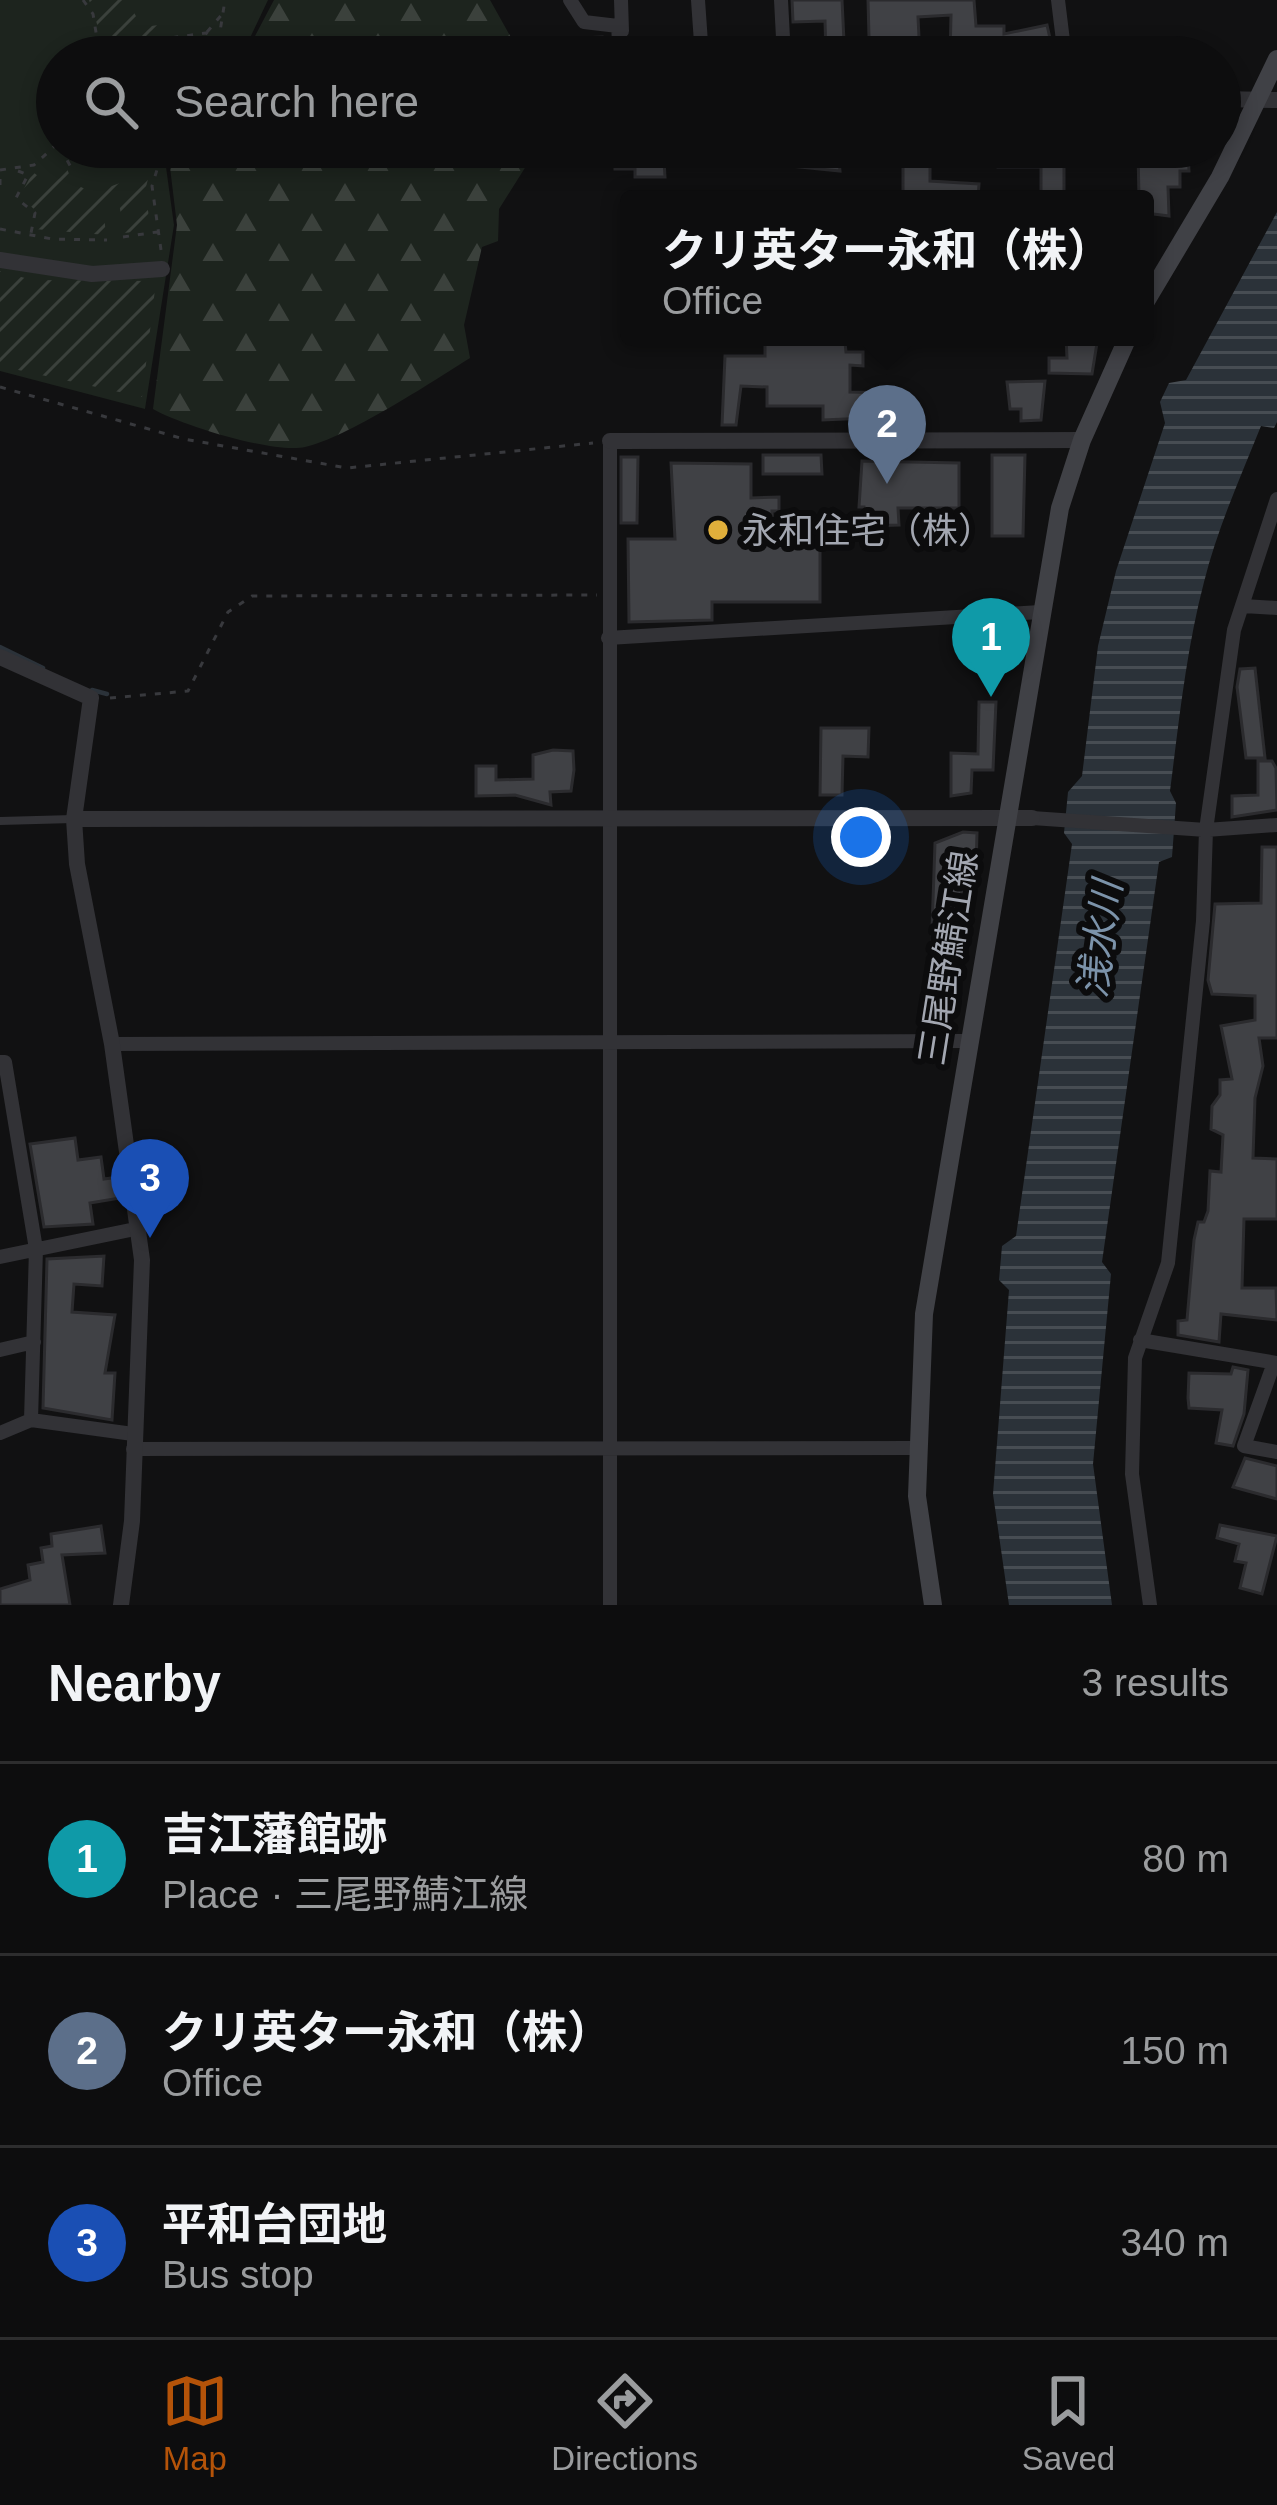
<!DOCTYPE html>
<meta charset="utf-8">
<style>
:root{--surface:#0d0d0e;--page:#161617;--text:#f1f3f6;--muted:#9a9c9e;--line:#2d2d2e;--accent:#b45309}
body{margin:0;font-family:Helvetica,"Noto Sans JP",sans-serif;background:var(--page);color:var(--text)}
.you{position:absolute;left:861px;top:837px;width:42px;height:42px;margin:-30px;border:9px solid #fff;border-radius:50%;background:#1a73e8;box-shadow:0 0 0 18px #1a73e833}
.badge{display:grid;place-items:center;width:78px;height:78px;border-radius:50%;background:var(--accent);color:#fff;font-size:39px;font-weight:700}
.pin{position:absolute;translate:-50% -99px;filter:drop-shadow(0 3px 6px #0008)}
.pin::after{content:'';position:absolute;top:63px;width:42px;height:36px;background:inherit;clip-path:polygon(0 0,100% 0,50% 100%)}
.popup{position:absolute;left:620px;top:190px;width:534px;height:156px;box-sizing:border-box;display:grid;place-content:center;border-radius:12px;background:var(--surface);filter:drop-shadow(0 3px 9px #0005);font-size:39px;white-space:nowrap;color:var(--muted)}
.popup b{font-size:45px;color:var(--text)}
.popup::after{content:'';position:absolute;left:50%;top:100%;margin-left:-24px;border:24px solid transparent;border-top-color:var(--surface)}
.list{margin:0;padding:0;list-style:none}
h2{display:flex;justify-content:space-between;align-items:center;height:156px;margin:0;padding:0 48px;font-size:51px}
h2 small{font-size:39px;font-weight:400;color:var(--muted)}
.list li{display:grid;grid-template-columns:78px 1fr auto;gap:36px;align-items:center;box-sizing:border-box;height:192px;padding:0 48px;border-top:3px solid var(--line)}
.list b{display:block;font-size:45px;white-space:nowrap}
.list p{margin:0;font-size:39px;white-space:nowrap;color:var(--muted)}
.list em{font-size:39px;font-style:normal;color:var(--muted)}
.icon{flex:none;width:66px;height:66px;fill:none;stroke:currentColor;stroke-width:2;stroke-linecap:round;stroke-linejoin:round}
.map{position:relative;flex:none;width:1277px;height:1605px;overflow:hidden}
.search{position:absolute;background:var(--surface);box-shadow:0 6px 18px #0003;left:36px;right:36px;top:36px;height:132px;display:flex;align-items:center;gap:30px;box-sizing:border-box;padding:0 42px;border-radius:66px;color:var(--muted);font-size:45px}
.sheet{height:732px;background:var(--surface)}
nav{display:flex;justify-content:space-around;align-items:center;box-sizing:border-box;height:168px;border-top:3px solid var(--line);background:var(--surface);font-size:33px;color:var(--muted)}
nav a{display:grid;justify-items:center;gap:6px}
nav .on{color:var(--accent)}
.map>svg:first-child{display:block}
</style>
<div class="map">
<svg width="1277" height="1605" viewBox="0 0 1277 1605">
<defs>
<pattern id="forest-firs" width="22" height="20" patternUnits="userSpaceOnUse" patternTransform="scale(3)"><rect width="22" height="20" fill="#1d241e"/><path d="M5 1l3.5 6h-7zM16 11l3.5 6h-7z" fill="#3b413c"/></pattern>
<pattern id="garden-furrows" width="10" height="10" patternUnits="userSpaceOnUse" patternTransform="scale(3)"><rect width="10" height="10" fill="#1d241e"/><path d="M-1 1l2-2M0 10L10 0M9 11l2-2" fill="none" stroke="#3b413c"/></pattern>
<pattern id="water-rules" width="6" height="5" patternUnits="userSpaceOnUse" patternTransform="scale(3)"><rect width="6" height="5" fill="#2b3239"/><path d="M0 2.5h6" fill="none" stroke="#474d53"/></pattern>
</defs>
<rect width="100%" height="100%" fill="#111112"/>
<path fill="url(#forest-firs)" d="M 274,0 L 490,0 L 522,57 L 244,57 Z
M 182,147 L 538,147 L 499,209 L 498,241 L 482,247 L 464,325 L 470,358 C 432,382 346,438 305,447 C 273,454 181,425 153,409 L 177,225 L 170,167 Z"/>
<path fill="#1d241e" d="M 0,0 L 268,0 L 241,57 L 57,57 L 57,147 L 177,147 L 166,167 L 174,225 L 145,409 L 0,371 Z"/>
<path fill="url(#garden-furrows)" d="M 89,0 L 127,0 L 142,27 L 159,25 L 164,37 L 104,45 Z
M 156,147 L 145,191 L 151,230 L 124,233 L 119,203 L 103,205 L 106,235 L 34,229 L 37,212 L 20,196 L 33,172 L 49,185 L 67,169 L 73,183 L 93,193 L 136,177 Z
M 0,271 L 32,280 L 156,281 L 142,397 L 0,366 Z"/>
<path fill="url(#water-rules)" d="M 1277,212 L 1277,422 L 1274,428 L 1261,426 C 1241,476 1217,529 1204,582 C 1186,651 1179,721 1170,791 L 1176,803 L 1172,857 L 1159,862 L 1102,1262 L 1111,1274 L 1093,1464 L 1112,1605 L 1009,1605 L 993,1494 L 1009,1290 L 999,1280 L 1002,1246 L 1016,1236 L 1072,844 L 1064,833 L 1068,792 L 1082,776 L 1098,646 L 1116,571 L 1165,423 L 1160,402 L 1169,383 L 1186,380 Z"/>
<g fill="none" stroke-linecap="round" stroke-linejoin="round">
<path stroke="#2b3239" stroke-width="4.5" d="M 0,647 L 43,668
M 92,690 L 107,694"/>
</g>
<path fill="#404145" stroke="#2b2b2e" stroke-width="3" d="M 792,0 L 842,0 L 844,41 L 869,38 L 868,0 L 974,0 L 976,26 L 1004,26 L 1004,34 L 1047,25 L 1054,56 L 950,57 L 951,15 L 918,17 L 920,57 L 870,57 L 870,52 L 826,57 L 825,21 L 793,22 Z
M 602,37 L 603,57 L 535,57 L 534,49 L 561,46 L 555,39 Z
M 614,147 L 644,147 L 645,159 L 664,159 L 665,177 L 635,177 L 635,169 L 615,169 Z
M 789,147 L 838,147 L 840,171 L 789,166 Z
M 903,147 L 919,147 L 919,156 L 930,156 L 930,181 L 979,184 L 978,199 L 903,192 Z
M 998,147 L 1107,147 L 1108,166 L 1064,166 L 1064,199 L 1041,199 L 1041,167 L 998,167 Z
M 1188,150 L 1189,171 L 1180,171 L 1180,187 L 1168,187 L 1169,216 L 1145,213 L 1145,199 L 1139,199 L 1138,151 Z
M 1066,337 L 1098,337 L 1092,374 L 1049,373 L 1049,358 L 1067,358 Z
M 765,341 L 845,342 L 846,352 L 863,352 L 863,366 L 850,365 L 850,392 L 889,393 L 891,417 L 823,420 L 823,406 L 767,406 L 767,387 L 741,386 L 736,425 L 722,425 L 725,356 L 765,356 Z
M 1045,381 L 1041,420 L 1021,421 L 1021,409 L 1010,409 L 1007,382 Z
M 763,455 L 821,455 L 822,474 L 763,474 Z
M 992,455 L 1025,455 L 1023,536 L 992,536 Z
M 621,457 L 638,457 L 637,523 L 621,523 Z
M 862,461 L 959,463 L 959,508 L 898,508 L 899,525 L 865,526 L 864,507 L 859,507 Z
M 671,463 L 751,464 L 751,498 L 779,497 L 779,511 L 772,511 L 773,541 L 820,541 L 820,602 L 712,602 L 712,620 L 629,622 L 628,539 L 675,539 Z
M 1255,668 L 1265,758 L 1246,758 L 1237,687 L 1240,669 Z
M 979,702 L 996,702 L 993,770 L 972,770 L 971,793 L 951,796 L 951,753 L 978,754 Z
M 821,728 L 869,728 L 868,757 L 843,756 L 842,795 L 820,795 Z
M 553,750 L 573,751 L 574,770 L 571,791 L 550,792 L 551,805 L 515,795 L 476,796 L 476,766 L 496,766 L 496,780 L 533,779 L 533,755 Z
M 1258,761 L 1272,761 L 1276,768 L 1277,810 L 1232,817 L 1232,796 L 1258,795 Z
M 963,832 L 977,833 L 976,869 L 967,869 L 968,890 L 962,890 L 955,941 L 947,941 L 946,958 L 931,957 L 935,843 Z
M 1262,847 L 1277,847 L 1277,1038 L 1259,1038 L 1263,1066 L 1255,1098 L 1253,1158 L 1277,1159 L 1277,1219 L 1244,1219 L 1242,1288 L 1276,1288 L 1277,1320 L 1221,1314 L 1219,1342 L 1178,1335 L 1178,1321 L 1187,1320 L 1194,1240 L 1198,1222 L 1204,1222 L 1208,1211 L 1210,1171 L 1221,1172 L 1223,1135 L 1211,1129 L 1212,1106 L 1220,1095 L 1220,1080 L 1232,1079 L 1221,1026 L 1255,1020 L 1255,996 L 1212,994 L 1208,980 L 1215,904 L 1261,903 Z
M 75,1138 L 78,1160 L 101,1157 L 104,1179 L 118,1177 L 120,1198 L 90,1203 L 93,1224 L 44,1227 L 30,1144 Z
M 104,1256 L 102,1286 L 74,1284 L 72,1312 L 115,1315 L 105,1373 L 115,1373 L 112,1420 L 43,1408 L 47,1259 Z
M 1233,1367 L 1248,1370 L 1244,1414 L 1233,1446 L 1216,1443 L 1222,1410 L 1189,1408 L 1188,1398 L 1189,1373 L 1231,1374 Z
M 1245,1458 L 1277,1466 L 1277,1499 L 1233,1487 Z
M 1220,1525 L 1277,1536 L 1262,1594 L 1240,1588 L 1246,1563 L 1235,1561 L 1239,1544 L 1217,1538 Z
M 101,1526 L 105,1553 L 62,1555 L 70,1605 L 0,1605 L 0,1589 L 30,1580 L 28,1565 L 43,1562 L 41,1548 L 52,1546 L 51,1534 Z"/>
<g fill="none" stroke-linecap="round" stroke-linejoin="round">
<path stroke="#38393d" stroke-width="3" stroke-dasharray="6 9" stroke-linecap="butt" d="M 83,0 L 93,14 L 100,57
M 207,32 L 224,12
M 98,48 L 206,33 L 220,43
M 216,57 L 225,0
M 60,147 L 73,171
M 0,170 L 34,165 L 57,144
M 18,171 L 28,175 L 16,198 L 35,213 L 31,233
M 0,179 L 0,191
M 0,229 L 52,239 L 107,240
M 123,237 L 157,232
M 161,250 L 152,186 L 164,147
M 0,387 L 184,439 L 347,468 L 593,443
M 110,698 L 188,691 L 228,612 L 252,596 L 597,595"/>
<path stroke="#323236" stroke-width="8" d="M 0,821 L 73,819"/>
<path stroke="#323236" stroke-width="14" d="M 570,0 L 584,22 L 618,26 L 620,57
M 621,0 L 622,31
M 698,0 L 702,57
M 781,0 L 784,57
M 1058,0 L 1065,57
M 1243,606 L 1277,608
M 608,638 L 1040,612
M 1032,818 L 1206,830 L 1277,825
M 112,1044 L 967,1041
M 0,1062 L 5,1062 L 36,1249 L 31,1420
M 0,1257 L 140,1228
M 1140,1340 L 1277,1363
M 0,1350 L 34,1342
M 1274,1363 L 1244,1446 L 1277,1452
M 0,1433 L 31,1420 L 133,1434
M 133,1449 L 918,1448
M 610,1605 L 610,441
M 1150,1605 L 1132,1474 L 1135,1358 L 1168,1263 L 1203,921 L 1206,830 L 1234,630 L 1277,499"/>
<path stroke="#323236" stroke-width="16" d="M 1220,99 L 1277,100
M 0,260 L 92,274 L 162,269
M 610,441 L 1082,440
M 0,657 L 91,698 L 74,819 L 77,864 L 112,1044 L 142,1260 L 132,1521 L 121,1605
M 74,819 L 1032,818"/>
<path stroke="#404146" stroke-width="18" d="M 1145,303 L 1220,177 L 1277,59
M 933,1605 L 917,1496 L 924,1314 L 1060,508 L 1082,440 L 1128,337"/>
</g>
<circle fill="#e0af3b" stroke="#0c0c0d" stroke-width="4.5" cx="718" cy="530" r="12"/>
<g text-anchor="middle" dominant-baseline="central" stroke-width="12" stroke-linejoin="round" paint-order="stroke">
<g font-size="36" fill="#a3a7b1" stroke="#0c0c0d" text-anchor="start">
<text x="742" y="530">永和住宅（株）</text>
</g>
<g font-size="36" fill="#a3a7b1" stroke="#0c0c0d">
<text transform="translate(948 958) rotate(-81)">三尾野鯖江線</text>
</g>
<g font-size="39" font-style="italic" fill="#7c93aa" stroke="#0c0c0d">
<text transform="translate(1100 939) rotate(-82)">浅水川</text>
</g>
</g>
</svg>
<div class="you"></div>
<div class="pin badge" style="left:991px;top:697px;background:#0f9aa8">1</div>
<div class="pin badge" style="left:887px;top:484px;background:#5c6f8a">2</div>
<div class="popup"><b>クリ英ター永和（株）</b>Office</div>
<div class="pin badge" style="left:150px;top:1238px;background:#1a4fb4">3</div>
<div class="search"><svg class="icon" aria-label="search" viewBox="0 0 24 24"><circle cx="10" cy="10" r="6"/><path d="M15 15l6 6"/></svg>Search here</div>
</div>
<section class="sheet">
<h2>Nearby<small>3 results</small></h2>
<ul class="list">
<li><span class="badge" style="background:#0f9aa8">1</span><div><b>吉江藩館跡</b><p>Place · 三尾野鯖江線</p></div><em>80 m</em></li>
<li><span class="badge" style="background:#5c6f8a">2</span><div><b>クリ英ター永和（株）</b><p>Office</p></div><em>150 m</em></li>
<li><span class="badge" style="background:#1a4fb4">3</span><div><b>平和台団地</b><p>Bus stop</p></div><em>340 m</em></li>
</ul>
</section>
<nav>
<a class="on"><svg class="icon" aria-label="map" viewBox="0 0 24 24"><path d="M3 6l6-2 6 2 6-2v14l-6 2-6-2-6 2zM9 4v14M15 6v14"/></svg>Map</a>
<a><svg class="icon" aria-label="directions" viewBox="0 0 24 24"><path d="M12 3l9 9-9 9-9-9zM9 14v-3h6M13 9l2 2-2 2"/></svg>Directions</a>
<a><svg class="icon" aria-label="saved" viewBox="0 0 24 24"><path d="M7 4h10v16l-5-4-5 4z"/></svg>Saved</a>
</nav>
